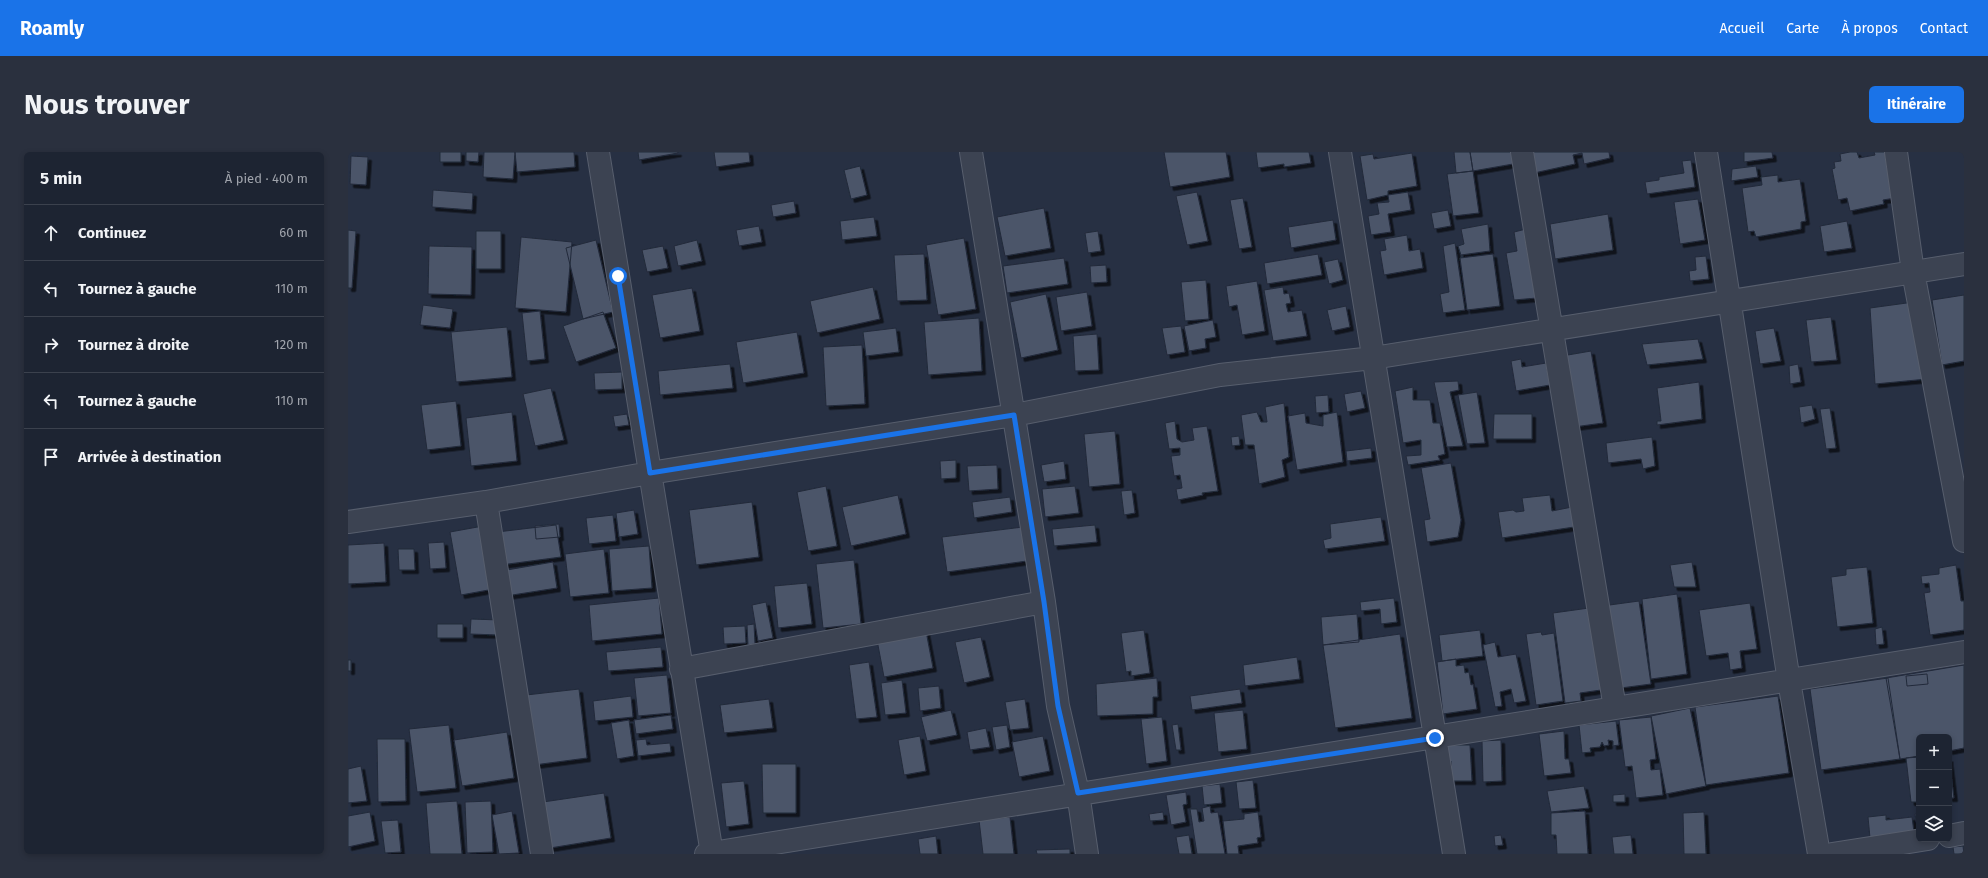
<!DOCTYPE html>
<html lang="fr">
<meta charset="utf-8">
<style>
:root{--surface:#1d2432;--page:#2a303e;--text:#f1f3f6;--muted:#a0a4ac;--line:#3b414d;--accent:#1a73e8}
body{margin:0;font-family:"Fira Sans",sans-serif;background:var(--page);color:var(--text)}
.controls{position:absolute;right:12px;bottom:12px;display:grid;overflow:hidden;border-radius:6px;box-shadow:0 2px 6px #0003}
.controls button{width:36px;height:36px;display:grid;place-items:center;padding:0;border:0;border-bottom:1px solid var(--line);background:var(--surface);color:var(--text);font:20px sans-serif}
.stop{position:absolute;width:12px;height:12px;margin:-9px;border:3px solid #1a73e8;border-radius:50%;background:#fff}
.stop.end{background:#1a73e8;border-color:#fff;box-shadow:0 1px 4px #0008}
.list{margin:0;padding:0;list-style:none}
h2{display:flex;justify-content:space-between;align-items:center;height:52px;margin:0;padding:0 16px;font-size:17px}
h2 small{font-size:13px;font-weight:400;color:var(--muted)}
.list li{display:grid;grid-template-columns:26px 1fr auto;gap:12px;align-items:center;box-sizing:border-box;height:56px;padding:0 16px;border-top:1px solid var(--line)}
.list b{display:block;font-size:15px;white-space:nowrap}
.list em{font-size:13px;font-style:normal;color:var(--muted)}
.icon{flex:none;width:22px;height:22px;fill:none;stroke:currentColor;stroke-width:2;stroke-linecap:round;stroke-linejoin:round}
.map{position:relative;flex:none;width:1616px;height:702px;overflow:hidden;border-radius:6px}
header{display:flex;align-items:center;gap:24px;box-sizing:border-box;height:56px;padding:0 20px;background:var(--accent);color:#fff}
header strong{font-size:19px}
nav{display:flex;gap:22px;margin-inline-start:auto;font-size:14px}
.intro{display:flex;align-items:center;justify-content:space-between;box-sizing:border-box;height:96px;padding:0 24px}
h1{margin:0;font-size:28px}
.button{padding:10px 18px;border-radius:6px;background:var(--accent);color:#fff;font-size:14px;font-weight:700}
main{display:flex;gap:24px;padding:0 24px}
aside{flex:1;background:var(--surface);border-radius:6px;box-shadow:0 2px 6px #0003}
.map>svg:first-child{display:block}
</style>
<header>
<strong>Roamly</strong>
<nav><a>Accueil</a><a>Carte</a><a>À propos</a><a>Contact</a></nav>
</header>
<div class="intro"><h1>Nous trouver</h1><a class="button">Itinéraire</a></div>
<main>
<aside>
<h2>5 min<small>À pied · 400 m</small></h2>
<ul class="list">
<li><svg class="icon" aria-label="ahead" viewBox="0 0 24 24"><path d="M12 20V5M6 11l6-6 6 6"/></svg><div><b>Continuez</b></div><em>60 m</em></li>
<li><svg class="icon" aria-label="left" viewBox="0 0 24 24"><path d="M17 20v-9H6M10 6l-5 5 5 5"/></svg><div><b>Tournez à gauche</b></div><em>110 m</em></li>
<li><svg class="icon" aria-label="right" viewBox="0 0 24 24"><path d="M7 20v-9h11M14 6l5 5-5 5"/></svg><div><b>Tournez à droite</b></div><em>120 m</em></li>
<li><svg class="icon" aria-label="left" viewBox="0 0 24 24"><path d="M17 20v-9H6M10 6l-5 5 5 5"/></svg><div><b>Tournez à gauche</b></div><em>110 m</em></li>
<li><svg class="icon" aria-label="arrive" viewBox="0 0 24 24"><path d="M6 21V4h12l-3 4 3 4H6"/></svg><div><b>Arrivée à destination</b></div></li>
</ul>
</aside>
<div class="map">
<svg width="1616" height="702" viewBox="0 0 1616 702">
<defs>
<filter id="shadow"><feDropShadow dx="3.5" dy="3.5" stdDeviation="0" flood-color="#0009"/></filter>
</defs>
<rect width="100%" height="100%" fill="#273043"/>
<path fill="#4b5469" stroke="#222a3a" filter="url(#shadow)" d="M 92,0 L 113,0 L 113,10 L 92,10 Z
M 118,0 L 131,0 L 130,10 L 118,9 Z
M 136,0 L 167,0 L 165,27 L 135,25 Z
M 167,0 L 226,0 L 227,15 L 169,20 Z
M 290,0 L 330,0 L 330,1 L 291,8 Z
M 366,0 L 401,0 L 402,10 L 368,15 Z
M 816,0 L 878,0 L 882,25 L 822,35 Z
M 908,0 L 961,0 L 963,11 L 936,15 L 936,12 L 910,16 Z
M 1106,0 L 1122,0 L 1125,19 L 1108,21 Z
M 1122,0 L 1163,0 L 1165,12 L 1125,19 Z
M 1184,0 L 1261,0 L 1262,6 L 1236,12 L 1234,1 L 1225,3 L 1227,12 L 1186,21 Z
M 1396,0 L 1424,0 L 1425,6 L 1396,10 Z
M 1502,0 L 1509,0 L 1511,6 L 1527,3 L 1526,0 L 1538,0 L 1547,46 L 1535,48 L 1536,52 L 1502,59 L 1499,46 L 1490,48 L 1484,17 L 1487,16 L 1486,10 L 1493,9 L 1492,2 Z
M 1064,1 L 1069,34 L 1040,39 L 1040,43 L 1019,48 L 1012,4 L 1025,2 L 1026,7 Z
M 3,4 L 20,5 L 18,33 L 2,32 Z
M 1343,8 L 1347,35 L 1299,42 L 1297,30 L 1311,28 L 1311,25 L 1336,21 L 1334,9 Z
M 512,14 L 519,43 L 503,47 L 496,18 Z
M 1408,14 L 1410,25 L 1383,29 L 1384,17 Z
M 1125,19 L 1131,61 L 1105,64 L 1099,22 Z
M 1430,23 L 1430,30 L 1452,27 L 1458,69 L 1453,70 L 1453,77 L 1408,85 L 1406,79 L 1400,80 L 1394,36 L 1414,33 L 1413,25 Z
M 85,38 L 125,41 L 124,58 L 84,55 Z
M 849,40 L 860,89 L 839,93 L 828,44 Z
M 1060,40 L 1063,58 L 1040,62 L 1043,80 L 1023,83 L 1020,64 L 1031,62 L 1029,51 L 1041,50 L 1040,43 Z
M 895,46 L 904,95 L 891,97 L 882,48 Z
M 1350,47 L 1357,88 L 1332,92 L 1326,50 Z
M 446,49 L 448,61 L 425,65 L 423,53 Z
M 696,56 L 703,96 L 657,104 L 649,65 Z
M 1100,58 L 1103,74 L 1086,77 L 1083,61 Z
M 1260,62 L 1265,98 L 1207,107 L 1202,72 Z
M 526,65 L 529,84 L 494,88 L 492,69 Z
M 985,68 L 988,88 L 943,96 L 940,75 Z
M 1499,69 L 1504,96 L 1476,100 L 1472,74 Z
M 1140,72 L 1142,99 L 1113,103 L 1110,94 L 1116,92 L 1113,77 Z
M 411,74 L 414,90 L 391,94 L 388,78 Z
M 1178,77 L 1189,146 L 1166,148 L 1158,101 L 1169,99 L 1166,80 Z
M 0,78 L 8,79 L 4,136 L 0,136 Z
M 128,79 L 153,79 L 153,117 L 128,117 Z
M 750,79 L 753,99 L 740,101 L 737,81 Z
M 1059,83 L 1061,99 L 1072,97 L 1075,116 L 1036,123 L 1032,99 L 1038,98 L 1036,87 Z
M 173,85 L 224,90 L 218,160 L 167,156 Z
M 616,86 L 628,157 L 590,163 L 578,93 Z
M 248,88 L 265,160 L 235,167 L 218,96 Z
M 349,88 L 354,109 L 330,114 L 326,94 Z
M 1107,91 L 1117,158 L 1095,161 L 1092,142 L 1101,140 L 1095,94 Z
M 81,94 L 124,95 L 123,143 L 80,142 Z
M 315,94 L 320,116 L 299,120 L 294,98 Z
M 576,102 L 579,148 L 549,149 L 546,103 Z
M 970,102 L 974,123 L 919,132 L 916,111 Z
M 1145,102 L 1152,154 L 1119,158 L 1112,106 Z
M 1358,104 L 1361,127 L 1342,129 L 1341,119 L 1348,118 L 1347,105 Z
M 716,106 L 720,132 L 659,141 L 655,114 Z
M 990,107 L 995,128 L 981,132 L 976,110 Z
M 758,113 L 759,130 L 743,131 L 742,114 Z
M 858,128 L 861,167 L 837,169 L 833,130 Z
M 909,129 L 917,179 L 894,183 L 889,153 L 881,155 L 878,134 Z
M 525,135 L 532,167 L 469,181 L 462,149 Z
M 935,135 L 936,142 L 941,141 L 943,151 L 938,152 L 940,160 L 954,158 L 959,184 L 925,189 L 916,138 Z
M 344,136 L 352,179 L 312,186 L 304,143 Z
M 739,140 L 744,174 L 713,179 L 708,145 Z
M 698,142 L 710,198 L 673,206 L 662,150 Z
M 1616,143 L 1616,209 L 1594,213 L 1584,148 Z
M 1566,150 L 1579,227 L 1527,232 L 1522,156 Z
M 75,153 L 105,157 L 102,176 L 72,173 Z
M 998,154 L 1002,175 L 984,179 L 979,158 Z
M 192,159 L 197,207 L 179,209 L 174,161 Z
M 255,160 L 268,196 L 228,210 L 215,174 Z
M 1483,165 L 1489,208 L 1463,210 L 1458,168 Z
M 631,166 L 634,219 L 580,223 L 576,170 Z
M 865,168 L 868,185 L 857,187 L 858,196 L 841,199 L 836,174 Z
M 833,174 L 837,200 L 819,203 L 814,176 Z
M 159,175 L 164,225 L 108,230 L 103,180 Z
M 548,176 L 551,200 L 518,204 L 515,180 Z
M 1426,176 L 1433,209 L 1412,212 L 1407,179 Z
M 449,180 L 456,221 L 395,231 L 388,190 Z
M 749,182 L 751,218 L 727,219 L 725,184 Z
M 1350,187 L 1355,207 L 1299,213 L 1294,192 Z
M 514,193 L 517,252 L 478,254 L 475,195 Z
M 1243,199 L 1255,271 L 1226,275 L 1214,204 Z
M 1173,207 L 1174,215 L 1198,211 L 1202,233 L 1168,239 L 1163,209 Z
M 382,212 L 385,236 L 312,243 L 310,219 Z
M 1450,212 L 1453,230 L 1442,232 L 1441,214 Z
M 274,220 L 274,237 L 247,238 L 246,221 Z
M 1110,229 L 1111,238 L 1102,240 L 1115,294 L 1099,295 L 1086,230 Z
M 1351,230 L 1354,267 L 1309,273 L 1309,269 L 1313,269 L 1309,236 Z
M 1065,235 L 1065,248 L 1082,248 L 1085,271 L 1092,271 L 1097,302 L 1090,304 L 1092,308 L 1060,313 L 1058,304 L 1073,303 L 1073,288 L 1055,291 L 1047,239 Z
M 203,236 L 216,288 L 187,294 L 175,242 Z
M 1013,239 L 1017,256 L 999,260 L 996,242 Z
M 1129,240 L 1137,291 L 1119,292 L 1110,243 Z
M 980,243 L 981,260 L 968,261 L 967,244 Z
M 108,249 L 113,294 L 79,298 L 73,253 Z
M 936,251 L 941,305 L 934,308 L 937,325 L 911,332 L 906,293 L 897,293 L 893,263 L 909,260 L 913,270 L 919,270 L 917,255 Z
M 1464,253 L 1467,267 L 1453,271 L 1451,255 Z
M 1482,256 L 1488,296 L 1478,297 L 1472,257 Z
M 164,260 L 169,309 L 123,314 L 118,266 Z
M 989,260 L 995,310 L 949,318 L 940,264 L 957,261 L 958,271 L 975,274 L 975,263 Z
M 279,262 L 281,273 L 267,275 L 265,264 Z
M 1146,262 L 1184,262 L 1184,287 L 1145,287 Z
M 827,269 L 829,287 L 834,290 L 846,288 L 844,276 L 859,274 L 870,339 L 854,341 L 855,343 L 830,348 L 828,337 L 834,336 L 832,323 L 826,324 L 823,304 L 832,303 L 832,296 L 821,297 L 817,271 Z
M 767,279 L 772,332 L 741,335 L 736,282 Z
M 891,284 L 892,293 L 884,294 L 883,285 Z
M 1304,285 L 1307,314 L 1295,317 L 1293,307 L 1260,311 L 1258,291 Z
M 1023,296 L 1024,306 L 999,309 L 998,299 Z
M 608,308 L 608,326 L 593,327 L 592,309 Z
M 716,309 L 718,327 L 696,330 L 693,313 Z
M 1103,311 L 1113,368 L 1110,385 L 1079,390 L 1076,368 L 1082,367 L 1073,316 Z
M 649,313 L 650,337 L 621,339 L 619,314 Z
M 478,334 L 489,394 L 460,399 L 449,340 Z
M 727,334 L 731,361 L 697,365 L 694,337 Z
M 784,338 L 787,361 L 776,363 L 773,339 Z
M 550,343 L 558,382 L 503,394 L 494,355 Z
M 1202,343 L 1204,359 L 1224,355 L 1226,375 L 1154,386 L 1150,360 L 1165,358 L 1168,360 L 1176,359 L 1174,346 Z
M 662,345 L 664,360 L 626,366 L 624,350 Z
M 404,350 L 411,405 L 348,413 L 341,358 Z
M 286,358 L 290,382 L 271,385 L 268,361 Z
M 265,363 L 268,389 L 241,392 L 238,366 Z
M 1033,365 L 1037,389 L 977,397 L 975,388 L 983,386 L 982,372 Z
M 211,372 L 212,385 L 188,387 L 187,374 Z
M 208,373 L 213,405 L 153,413 L 149,380 Z
M 747,373 L 749,390 L 706,394 L 704,377 Z
M 135,374 L 146,437 L 113,443 L 102,380 Z
M 675,375 L 679,409 L 599,420 L 594,385 Z
M 96,390 L 98,416 L 82,417 L 80,391 Z
M 36,391 L 38,430 L 0,432 L 0,393 Z
M 301,394 L 304,436 L 264,439 L 261,397 Z
M 50,397 L 66,397 L 67,418 L 51,418 Z
M 256,397 L 261,441 L 222,445 L 217,402 Z
M 506,408 L 513,472 L 475,476 L 468,412 Z
M 205,410 L 209,436 L 158,444 L 153,419 Z
M 1344,410 L 1348,435 L 1326,435 L 1322,413 Z
M 1608,413 L 1613,449 L 1616,449 L 1616,478 L 1582,483 L 1576,441 L 1582,440 L 1581,431 L 1574,432 L 1573,424 L 1591,422 L 1591,416 Z
M 1519,415 L 1525,471 L 1489,475 L 1483,425 L 1498,423 L 1498,417 Z
M 459,431 L 464,472 L 430,476 L 426,434 Z
M 1329,442 L 1339,522 L 1303,527 L 1294,447 Z
M 311,446 L 314,482 L 244,489 L 241,453 Z
M 1046,446 L 1049,470 L 1033,472 L 1032,457 L 1013,459 L 1012,450 Z
M 1291,449 L 1303,532 L 1265,537 L 1254,454 Z
M 418,450 L 425,486 L 410,489 L 404,453 Z
M 1402,451 L 1409,497 L 1392,499 L 1394,516 L 1382,518 L 1380,501 L 1358,504 L 1351,458 Z
M 1241,456 L 1253,538 L 1232,541 L 1233,549 L 1217,551 L 1205,461 Z
M 1009,462 L 1011,490 L 975,493 L 973,465 Z
M 123,467 L 152,468 L 151,483 L 122,482 Z
M 89,472 L 115,472 L 115,486 L 89,486 Z
M 406,472 L 407,492 L 400,493 L 399,473 Z
M 397,474 L 398,491 L 376,492 L 375,475 Z
M 1534,475 L 1536,492 L 1528,493 L 1527,477 Z
M 796,478 L 802,521 L 783,524 L 783,519 L 778,520 L 773,481 Z
M 1132,478 L 1135,504 L 1094,509 L 1091,483 Z
M 578,479 L 585,516 L 536,525 L 529,488 Z
M 1193,480 L 1194,483 L 1206,481 L 1215,549 L 1188,553 L 1178,482 Z
M 1052,482 L 1064,566 L 987,576 L 975,493 Z
M 633,485 L 642,525 L 616,531 L 607,490 Z
M 1147,490 L 1150,505 L 1168,502 L 1178,549 L 1166,551 L 1163,537 L 1152,540 L 1154,554 L 1147,555 L 1135,493 Z
M 313,495 L 315,515 L 260,519 L 258,500 Z
M 949,505 L 952,527 L 897,534 L 895,513 Z
M 1108,507 L 1108,514 L 1116,513 L 1117,521 L 1121,520 L 1123,533 L 1125,532 L 1129,557 L 1095,562 L 1089,510 Z
M 0,508 L 3,508 L 3,519 L 0,519 Z
M 521,510 L 529,565 L 508,567 L 501,513 Z
M 1616,513 L 1616,596 L 1601,599 L 1601,585 L 1571,585 L 1571,604 L 1552,607 L 1538,526 Z
M 1579,522 L 1580,532 L 1559,534 L 1558,524 Z
M 319,523 L 323,561 L 290,564 L 286,526 Z
M 809,526 L 810,545 L 805,545 L 805,562 L 749,564 L 748,532 Z
M 1540,526 L 1552,607 L 1473,618 L 1462,537 Z
M 554,528 L 558,561 L 537,563 L 533,531 Z
M 591,534 L 593,556 L 572,559 L 570,536 Z
M 231,537 L 239,606 L 186,613 L 178,543 Z
M 892,537 L 894,551 L 844,558 L 842,544 Z
M 283,544 L 285,565 L 247,569 L 245,549 Z
M 1430,544 L 1441,621 L 1358,633 L 1347,555 Z
M 421,547 L 425,576 L 376,581 L 372,553 Z
M 677,547 L 681,576 L 662,578 L 657,550 Z
M 1342,556 L 1358,634 L 1318,642 L 1303,564 Z
M 603,558 L 609,583 L 579,589 L 573,565 Z
M 895,558 L 899,597 L 870,600 L 866,561 Z
M 323,563 L 325,577 L 288,582 L 286,568 Z
M 814,565 L 819,609 L 798,612 L 793,567 Z
M 1303,565 L 1308,607 L 1302,608 L 1303,618 L 1312,617 L 1315,643 L 1288,646 L 1284,614 L 1277,615 L 1271,568 Z
M 281,568 L 286,604 L 269,607 L 263,571 Z
M 1268,569 L 1271,593 L 1265,594 L 1265,589 L 1260,588 L 1261,593 L 1256,594 L 1254,590 L 1252,595 L 1242,596 L 1243,600 L 1234,601 L 1231,573 Z
M 830,572 L 833,598 L 828,598 L 824,573 Z
M 101,573 L 108,636 L 69,640 L 61,577 Z
M 659,573 L 662,595 L 648,598 L 644,575 Z
M 638,576 L 642,595 L 622,598 L 619,580 Z
M 1216,579 L 1217,607 L 1221,607 L 1223,621 L 1196,624 L 1191,582 Z
M 159,580 L 166,626 L 114,634 L 106,588 Z
M 572,584 L 578,619 L 556,623 L 550,588 Z
M 695,584 L 702,619 L 671,625 L 664,590 Z
M 29,587 L 57,587 L 58,649 L 30,650 Z
M 298,587 L 299,593 L 322,591 L 323,600 L 290,604 L 288,588 Z
M 1153,588 L 1154,629 L 1135,630 L 1134,589 Z
M 1100,593 L 1122,593 L 1124,629 L 1104,629 L 1103,609 L 1100,610 Z
M 1571,605 L 1571,650 L 1563,650 L 1558,606 Z
M 1601,606 L 1606,646 L 1601,646 Z
M 414,612 L 448,612 L 448,661 L 415,661 Z
M 13,614 L 19,649 L 0,651 L 0,617 Z
M 905,628 L 908,656 L 891,657 L 888,630 Z
M 396,629 L 401,672 L 378,675 L 373,631 Z
M 872,632 L 874,651 L 856,653 L 854,634 Z
M 1236,634 L 1241,656 L 1203,660 L 1199,639 Z
M 838,640 L 839,652 L 835,653 L 838,670 L 823,673 L 818,643 Z
M 256,641 L 263,686 L 202,696 L 195,650 Z
M 1277,642 L 1277,650 L 1265,650 L 1265,643 Z
M 109,649 L 114,702 L 82,702 L 78,651 Z
M 143,649 L 145,700 L 119,701 L 117,650 Z
M 862,654 L 863,661 L 870,660 L 877,702 L 849,702 L 842,657 L 849,657 L 851,670 L 856,669 L 854,656 Z
M 164,659 L 171,701 L 151,702 L 144,663 Z
M 1237,659 L 1240,702 L 1209,702 L 1208,683 L 1203,683 L 1203,661 Z
M 22,660 L 27,689 L 0,695 L 0,664 Z
M 815,660 L 816,668 L 802,669 L 801,662 Z
M 910,660 L 913,685 L 909,686 L 910,691 L 890,694 L 891,702 L 879,702 L 875,669 L 896,667 L 896,662 Z
M 1356,660 L 1358,702 L 1336,702 L 1335,661 Z
M 1571,661 L 1571,674 L 1569,674 L 1567,662 Z
M 1538,663 L 1538,668 L 1564,665 L 1566,680 L 1522,686 L 1520,665 Z
M 662,665 L 666,702 L 635,702 L 631,668 Z
M 50,668 L 53,700 L 37,701 L 33,669 Z
M 841,683 L 844,702 L 831,702 L 828,685 Z
M 1153,683 L 1155,693 L 1147,694 L 1146,684 Z
M 1283,683 L 1285,702 L 1266,702 L 1264,685 Z
M 588,684 L 590,702 L 572,702 L 570,687 Z
M 1615,694 L 1616,702 L 1606,702 L 1605,695 Z
M 722,697 L 722,702 L 689,702 L 688,698 Z"/>
<g fill="none" stroke-linecap="round" stroke-linejoin="round">
<g stroke="#575e6d" stroke-width="24">
<path id="street" d="M 250,0 L 364,702
M 623,0 L 696,450 L 710,554 L 730,641 L 739,702
M 992,0 L 1106,702
M 1174,0 L 1267,556
M 1358,0 L 1441,529 L 1471,702
M 1548,0 L 1565,120 L 1616,389
M 138,350 L 194,702
M 0,370 L 138,350 L 302,321 L 666,263 L 872,223 L 1025,206 L 1616,112
M 333,517 L 696,450
M 1601,684 L 1616,681
M 358,702 L 1616,500
M 1484,702 L 1580,687"/>
</g>
<use href="#street" stroke="#3c4352" stroke-width="22"/>
</g>
<g fill="none" stroke-linecap="round" stroke-linejoin="round">
<path stroke="#1a73e8" stroke-width="5" d="M 270,124 L 302,321 L 666,263 L 696,450 L 710,554 L 730,641 L 1087,586"/>
</g>
</svg>
<div class="controls">
<button>+</button>
<button>−</button>
<button><svg class="icon" aria-label="layers" viewBox="0 0 24 24"><path d="M12 4l9 5-9 5-9-5zM3 14l9 5 9-5"/></svg></button>
</div>
<div class="stop" style="left:270px;top:124px"></div>
<div class="stop end" style="left:1087px;top:586px"></div>
</div>
</main>
